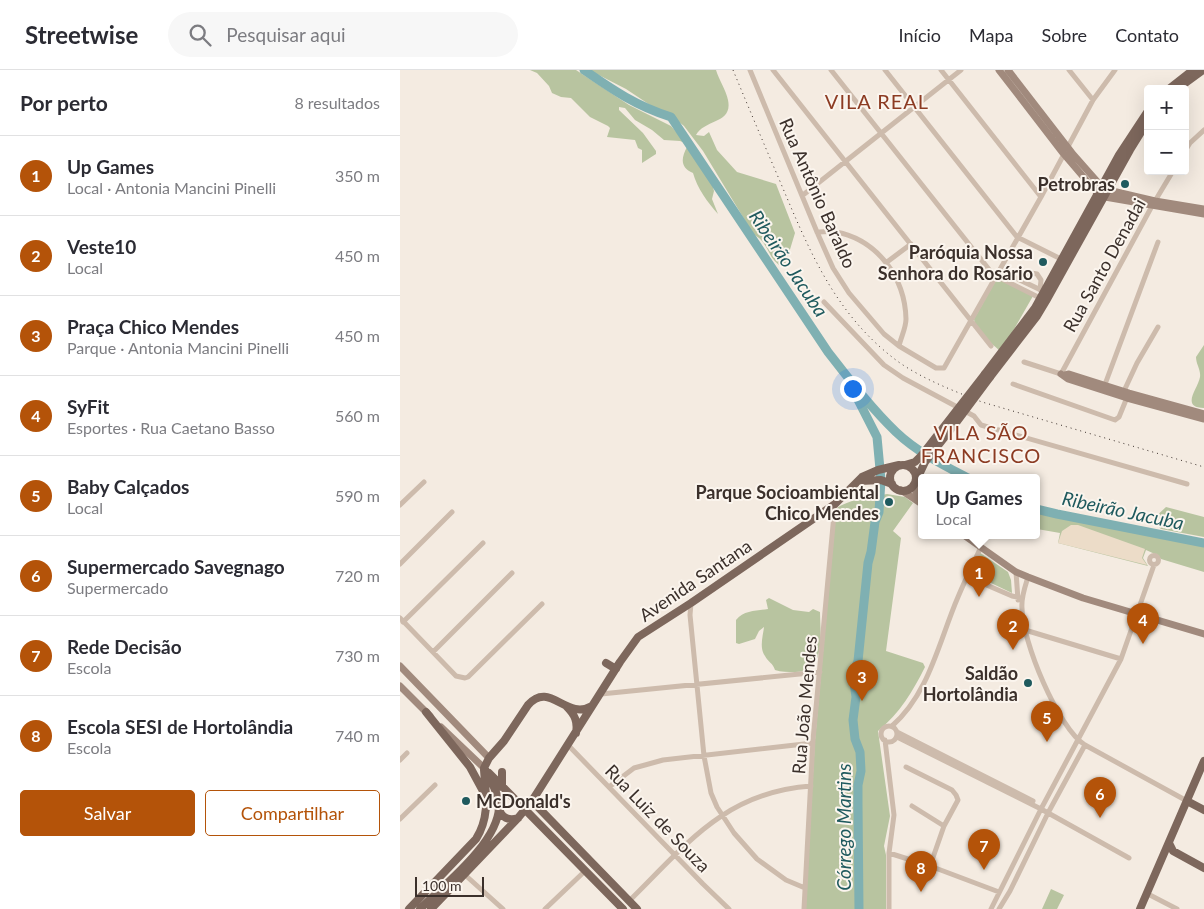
<!DOCTYPE html>
<html lang="pt">
<meta charset="utf-8">
<style>
:root{--surface:#fff;--page:#f7f7f7;--text:#2b2b33;--muted:#7c7c81;--line:#e1e1e2;--accent:#b45309}
body{margin:0;font-family:Lato,sans-serif;background:var(--page);color:var(--text)}
.controls{position:absolute;right:15px;top:15px;display:grid;overflow:hidden;border-radius:5px;box-shadow:0 5px 20px #0002}
.controls button{width:45px;height:45px;display:grid;place-items:center;padding:0;border:0;border-bottom:1px solid var(--line);background:var(--surface);color:var(--text);font:25px sans-serif}
.scale{position:absolute;left:15px;bottom:12px;width:69px;box-sizing:border-box;padding-left:5px;border:2px solid #3b302b;border-top:0;font-size:14px;line-height:18px;white-space:nowrap;color:#3b302b;-webkit-text-stroke:4px #fbf5ee;paint-order:stroke}
.you{position:absolute;left:452px;top:318px;width:18px;height:18px;margin:-12px;border:4px solid #fff;border-radius:50%;background:#1a73e8;box-shadow:0 0 0 8px #1a73e833}
.badge{display:grid;place-items:center;width:32px;height:32px;border-radius:50%;background:var(--accent);color:#fff;font-size:16px;font-weight:700}
.pin{position:absolute;translate:-50% -41px;filter:drop-shadow(0 1px 2px #0008)}
.pin::after{content:'';position:absolute;top:26px;width:18px;height:15px;background:inherit;clip-path:polygon(0 0,100% 0,50% 100%)}
.popup{position:absolute;left:518px;top:404px;width:122px;height:65px;box-sizing:border-box;display:grid;place-content:center;border-radius:5px;background:var(--surface);filter:drop-shadow(0 1px 4px #0005);font-size:16px;white-space:nowrap;color:var(--muted)}
.popup b{font-size:19px;color:var(--text)}
.popup::after{content:'';position:absolute;left:50%;top:100%;margin-left:-10px;border:10px solid transparent;border-top-color:var(--surface)}
.list{margin:0;padding:0;list-style:none}
h2{display:flex;justify-content:space-between;align-items:center;height:65px;margin:0;padding:0 20px;font-size:21px}
h2 small{font-size:16px;font-weight:400;color:var(--muted)}
.list li{display:grid;grid-template-columns:32px 1fr auto;gap:15px;align-items:center;box-sizing:border-box;height:80px;padding:0 20px;border-top:1px solid var(--line)}
.list b{display:block;font-size:19px;white-space:nowrap}
.list p{margin:0;font-size:16px;white-space:nowrap;color:var(--muted)}
.list em{font-size:16px;font-style:normal;color:var(--muted)}
.actions{display:flex;gap:10px;padding:15px 20px}
.actions a{flex:1;padding:11px 0;border:1px solid var(--accent);border-radius:5px;text-align:center;font-size:18px;color:var(--accent)}
.actions .main{background:var(--accent);color:#fff}
.icon{flex:none;width:28px;height:28px;fill:none;stroke:currentColor;stroke-width:2;stroke-linecap:round;stroke-linejoin:round}
.map{position:relative;flex:none;width:804px;height:839px;overflow:hidden}
header{display:flex;align-items:center;gap:30px;box-sizing:border-box;height:70px;padding:0 25px;background:var(--surface);border-bottom:1px solid var(--line)}
header strong{font-size:24px}
nav{display:flex;gap:28px;margin-inline-start:auto;font-size:18px}
.search{width:350px;height:45px;background:var(--page);display:flex;align-items:center;gap:12px;box-sizing:border-box;padding:0 18px;border-radius:28px;color:var(--muted);font-size:19px}
main{display:flex}
aside{flex:1;background:var(--surface)}
.map>svg:first-child{display:block}
</style>
<header>
<strong>Streetwise</strong>
<div class="search"><svg class="icon" aria-label="search" viewBox="0 0 24 24"><circle cx="10" cy="10" r="6"/><path d="M15 15l6 6"/></svg>Pesquisar aqui</div>
<nav><a>Início</a><a>Mapa</a><a>Sobre</a><a>Contato</a></nav>
</header>
<main>
<aside>
<h2>Por perto<small>8 resultados</small></h2>
<ul class="list">
<li><span class="badge">1</span><div><b>Up Games</b><p>Local · Antonia Mancini Pinelli</p></div><em>350 m</em></li>
<li><span class="badge">2</span><div><b>Veste10</b><p>Local</p></div><em>450 m</em></li>
<li><span class="badge">3</span><div><b>Praça Chico Mendes</b><p>Parque · Antonia Mancini Pinelli</p></div><em>450 m</em></li>
<li><span class="badge">4</span><div><b>SyFit</b><p>Esportes · Rua Caetano Basso</p></div><em>560 m</em></li>
<li><span class="badge">5</span><div><b>Baby Calçados</b><p>Local</p></div><em>590 m</em></li>
<li><span class="badge">6</span><div><b>Supermercado Savegnago</b><p>Supermercado</p></div><em>720 m</em></li>
<li><span class="badge">7</span><div><b>Rede Decisão</b><p>Escola</p></div><em>730 m</em></li>
<li><span class="badge">8</span><div><b>Escola SESI de Hortolândia</b><p>Escola</p></div><em>740 m</em></li>
</ul>
<div class="actions"><a class="main">Salvar</a><a>Compartilhar</a></div>
</aside>
<div class="map">
<svg width="804" height="839" viewBox="0 0 804 839">
<rect width="100%" height="100%" fill="#f4ebe1"/>
<path fill="#b8c4a0" d="M 130,0 L 176,0 L 229,35 L 271,56 L 291,79 L 311,110 L 314,121 L 312,129 L 318,144 C 308,133 297,118 293,103 C 280,98 281,88 287,77 L 285,73 L 280,71 L 264,70 L 252,60 L 235,50 L 225,38 L 219,37 L 219,40 L 243,63 L 256,81 L 256,84 L 242,93 L 242,80 L 238,78 L 235,70 L 207,67 L 210,58 L 208,56 L 190,47 L 171,28 L 161,27 L 152,23 L 149,16 L 137,3 Z
M 189,0 L 316,0 C 319,10 326,20 328,30 C 333,54 305,49 296,65 L 304,66 L 309,62 L 317,80 L 337,102 L 376,114 L 395,163 L 385,196 L 381,197 C 377,193 372,189 370,184 C 364,173 362,168 350,163 L 349,157 L 303,81 L 284,56 L 273,47 L 253,37 L 226,19 Z
M 597,208 L 633,226 L 601,282 C 593,274 575,262 574,249 Z
M 804,275 L 804,338 C 780,337 798,319 800,307 C 801,300 796,294 796,287 Z
M 487,424 L 505,427 L 513,433 L 493,461 L 501,468 L 486,581 L 523,593 L 525,597 C 513,621 500,643 478,661 L 490,746 L 484,776 L 486,785 L 486,839 L 405,839 L 415,670 L 436,439 C 446,430 473,426 487,424 Z
M 766,437 L 804,447 L 804,467 L 761,459 L 752,450 Z
M 636,442 L 804,475 L 804,502 L 761,489 L 757,485 L 746,480 L 743,488 L 748,496 L 658,473 L 660,463 L 637,459 Z
M 579,482 L 608,502 L 611,510 L 612,523 L 570,503 Z
M 369,528 L 393,540 L 409,542 L 413,539 L 420,542 C 420,563 427,603 394,602 C 388,602 381,602 375,600 C 373,593 368,592 365,586 C 359,578 363,566 364,557 L 359,561 L 355,569 L 339,574 L 336,573 L 336,550 C 344,540 357,541 368,539 L 366,530 Z
M 651,819 L 664,825 L 657,839 L 642,839 Z"/>
<path fill="#ecdcc8" d="M 671,455 L 678,455 L 745,479 L 742,488 L 747,495 L 658,473 L 662,461 Z"/>
<g fill="none" stroke-linecap="round" stroke-linejoin="round">
<path stroke="#7fb0b2" stroke-width="9" d="M 184,0 C 213,20 236,36 271,47 L 428,282 C 449,309 471,338 496,362 C 517,382 543,395 568,408
M 452,318 L 477,367 L 481,410 L 479,442 L 475,452 L 471,482 L 468,493 L 458,591 L 453,605 L 456,627 L 453,650 L 455,669 L 460,682 L 461,701 L 458,715 L 458,734 L 459,839
M 636,439 L 657,444 L 804,473"/>
<path stroke="#cdbbac" stroke-width="5" d="M 350,0 L 417,162 L 433,198 L 449,223 L 484,264 L 499,276 L 536,298 L 544,298 L 641,127 L 693,30 L 715,0
M 373,0 L 591,276
M 431,0 L 595,207
M 485,0 L 617,167 L 663,190
M 541,0 L 641,127
M 669,0 L 693,30
M 785,81 L 790,73 L 804,60
M 403,125 L 561,0
M 417,162 C 423,162 430,161 436,162 C 478,170 505,208 506,249 C 506,258 501,267 499,276
M 487,192 L 511,174
M 599,200 L 645,222
M 596,206 L 642,229
M 618,209 L 631,203 L 637,204 L 641,210 L 640,220
M 424,232 L 484,295 L 503,308 L 574,346 L 581,355 L 787,414
M 624,292 L 661,304 L 752,136 L 773,101
M 613,314 L 715,350 L 719,347 L 728,325
M 704,317 L 758,172
M 724,321 L 737,293 L 758,257
M 0,435 L 24,412
M749.5 490a4.5 4.5 0 1 1 9 0a4.5 4.5 0 1 1-9 0Z
M 0,494 L 52,442
M 616,502 L 618,530
M 568,507 L 612,526 L 622,528
M 628,507 C 625,517 621,527 622,538 C 622,571 658,658 685,675 L 787,731
M 291,533 L 290,545 L 304,686 L 311,723 L 317,737 L 334,763 L 357,789 L 386,810 L 405,818
M 0,548 L 56,606 L 65,608 L 68,607 L 142,534
M 3,552 L 83,473
M 625,560 L 721,589
M 33,582 L 112,503
M 201,624 L 420,602
M 492,656 C 529,624 539,571 558,527 C 565,510 573,494 581,477
M481 664a8 8 0 1 1 16 0a8 8 0 1 1-16 0Z
M 497,662 L 633,731
M 497,667 L 641,739 L 729,788
M 485,670 L 494,745 L 489,783 L 489,839
M 168,675 L 303,814 L 329,839
M 0,690 L 7,683
M 506,697 L 552,720 L 556,725 L 558,730 L 544,756 L 530,796
M 209,717 L 234,698 L 263,690 L 413,673
M 512,736 L 544,756
M 0,749 L 35,715
M 489,783 L 530,796 L 599,822
M 64,804 L 103,839
M 746,823 L 777,839
M 229,831 C 286,775 325,722 411,716
M 145,839 L 185,801
M 404,839 L 413,670 L 435,434
M 591,839 L 641,739 L 721,589 L 754,495
M 599,839 L 610,821 L 648,743 L 685,675"/>
<path stroke="#a18a7d" stroke-width="7" d="M 599,0 L 663,83 L 698,124 L 705,127 L 804,144
M 608,0 L 672,83 L 702,117 L 708,120 L 755,131 L 804,139
M 661,304 L 668,309 L 727,328 L 804,349
M 665,305 L 669,304 L 729,323 L 804,344
M 514,415 L 518,430
M 501,420 L 522,434
M 565,466 L 616,502 L 628,507 L 683,528 L 804,564
M 0,596 L 89,688
M 0,616 L 30,646
M 41,657 L 84,698"/>
<path stroke="#7d675c" stroke-width="8" d="M 769,19 L 793,0
M 777,19 L 803,0
M 585,304 L 635,238 L 719,85 L 748,41
M 590,307 L 637,246 L 646,231 L 730,80 L 748,51
M 505,395 L 515,392 L 522,385
M490 408a13 13 0 1 1 26 0a13 13 0 1 1-26 0Z
M 517,409 L 525,392 L 555,354
M 460,411 L 481,410 L 492,414
M 206,593 L 216,599
M 167,637 C 175,645 178,652 176,663
M 26,642 L 70,697 L 83,721
M 89,703 L 223,839
M 102,717 L 102,702
M 132,731 L 237,839
M 787,731 L 804,740
M 99,738 C 101,748 109,751 118,748
M 769,773 L 773,781 L 804,798
M 9,839 L 76,769 C 90,747 86,725 84,700
M 20,839 C 44,815 98,773 99,737 C 99,724 90,709 84,698 L 89,688 L 104,671 L 128,635 C 150,610 166,651 192,636
M 31,839 L 118,748 L 132,731 L 220,592 L 238,567 L 291,533 L 435,434 L 462,407 L 478,400 L 499,395
M 740,839 L 804,691"/>
<path stroke="#3b302b" stroke-width="1" stroke-dasharray="1 4" stroke-linecap="butt" d="M 333,0 C 348,36 363,72 379,109 C 409,180 435,246 500,293 C 525,310 554,321 582,332 L 804,397"/>
<path stroke="#7d675c" stroke-width="8" d="M 555,354 L 590,307
M 522,385 L 585,304"/>
</g>
<g fill="#1f5a5e" stroke="#fbf5ee" stroke-width="2">
<circle cx="725" cy="114" r="5"/>
<circle cx="643" cy="192" r="5"/>
<circle cx="489" cy="432" r="5"/>
<circle cx="628" cy="613" r="5"/>
<circle cx="66" cy="731" r="5"/>
</g>
<g text-anchor="middle" dominant-baseline="central" stroke-width="4" stroke-linejoin="round" paint-order="stroke">
<g font-size="18" font-weight="bold" fill="#3b302b" stroke="#fbf5ee" text-anchor="end">
<text x="715" y="114">Petrobras</text>
<text x="633" y="182">Paróquia Nossa<tspan x="633" dy="21">Senhora do Rosário</tspan></text>
<text x="479" y="422">Parque Socioambiental<tspan x="479" dy="21">Chico Mendes</tspan></text>
<text x="618" y="603">Saldão<tspan x="618" dy="21">Hortolândia</tspan></text>
<text x="76" y="731" text-anchor="start">McDonald's</text>
</g>
<g font-size="18" fill="#3b302b" stroke="#fbf5ee">
<text transform="translate(418 123) rotate(66)">Rua Antônio Baraldo</text>
<text transform="translate(704 195) rotate(-61)">Rua Santo Denadai</text>
<text transform="translate(295 510) rotate(-34)">Avenida Santana</text>
<text transform="translate(404 635) rotate(-85)">Rua João Mendes</text>
<text transform="translate(258 748) rotate(46)">Rua Luiz de Souza</text>
</g>
<g font-size="19" font-style="italic" fill="#1f5a5e" stroke="#fbf5ee">
<text transform="translate(389 193) rotate(56)">Ribeirão Jacuba</text>
<text transform="translate(723 440) rotate(12)">Ribeirão Jacuba</text>
<text transform="translate(443 757) rotate(-90)">Córrego Martins</text>
</g>
<g font-size="20" letter-spacing="1" fill="#8c3b22" stroke="#fbf5ee">
<text x="477" y="31">VILA REAL</text>
<text x="581" y="362">VILA SÃO<tspan x="581" dy="23">FRANCISCO</tspan></text>
</g>
</g>
</svg>
<div class="controls">
<button>+</button>
<button>−</button>
</div>
<div class="scale">100 m</div>
<div class="you"></div>
<div class="pin badge" style="left:579px;top:527px">1</div>
<div class="popup"><b>Up Games</b>Local</div>
<div class="pin badge" style="left:613px;top:580px">2</div>
<div class="pin badge" style="left:462px;top:631px">3</div>
<div class="pin badge" style="left:743px;top:574px">4</div>
<div class="pin badge" style="left:647px;top:672px">5</div>
<div class="pin badge" style="left:700px;top:748px">6</div>
<div class="pin badge" style="left:584px;top:800px">7</div>
<div class="pin badge" style="left:521px;top:822px">8</div>
</div>
</main>
